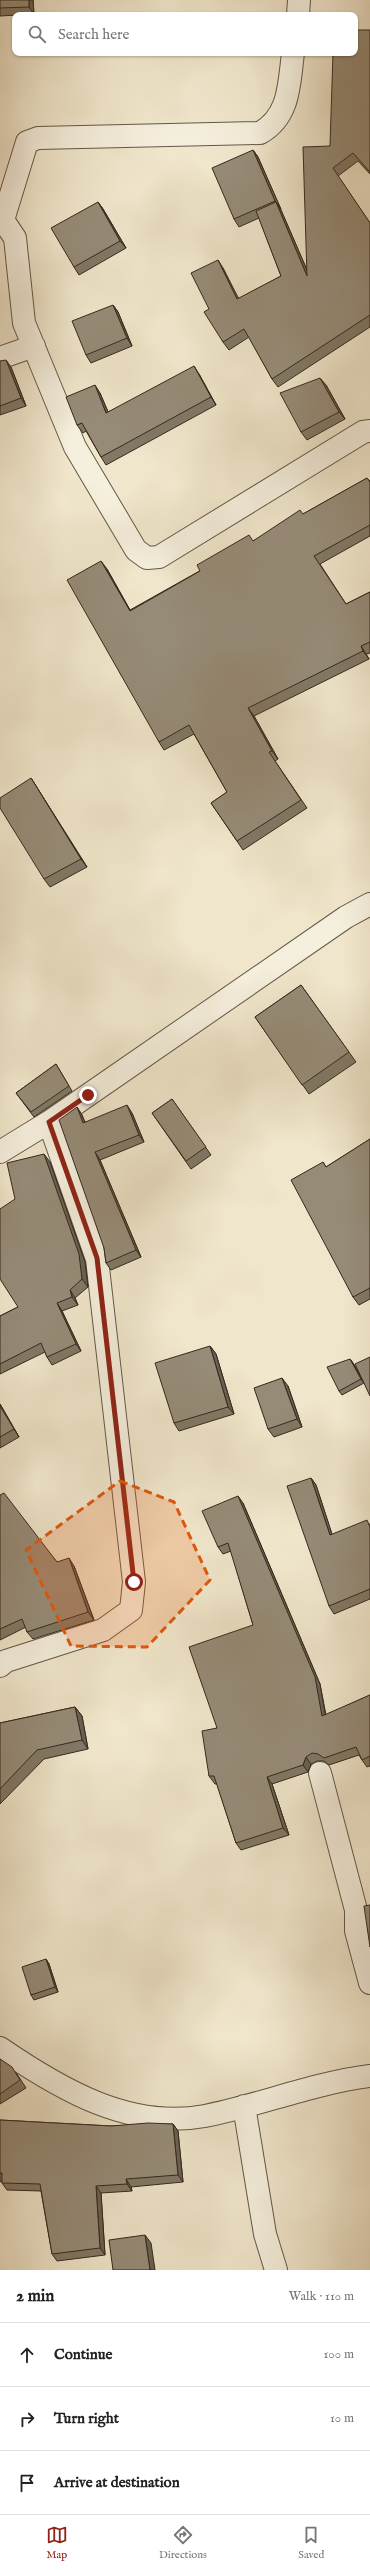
<!DOCTYPE html>
<meta charset="utf-8">
<style>
:root{--surface:#fff;--page:#f2f2f2;--text:#222;--muted:#767676;--line:#e0e0e0;--accent:#8f2418}
body{margin:0;font-family:"IM FELL English",serif;background:var(--page);color:var(--text)}
.stop{position:absolute;width:12px;height:12px;margin:-9px;border:3px solid #8f2418;border-radius:50%;background:#fff}
.stop.end{background:#8f2418;border-color:#fff;box-shadow:0 1px 4px #0008}
.list{margin:0;padding:0;list-style:none}
h2{display:flex;justify-content:space-between;align-items:center;height:52px;margin:0;padding:0 16px;font-size:17px}
h2 small{font-size:13px;font-weight:400;color:var(--muted)}
.list li{display:grid;grid-template-columns:26px 1fr auto;gap:12px;align-items:center;box-sizing:border-box;height:64px;padding:0 16px;border-top:1px solid var(--line)}
.list b{display:block;font-size:15px;white-space:nowrap}
.list em{font-size:13px;font-style:normal;color:var(--muted)}
.icon{flex:none;width:22px;height:22px;fill:none;stroke:currentColor;stroke-width:2;stroke-linecap:round;stroke-linejoin:round}
.map{position:relative;flex:none;width:370px;height:2270px;overflow:hidden}
.search{position:absolute;background:var(--surface);box-shadow:0 1px 3px #0004;left:12px;right:12px;top:12px;height:44px;display:flex;align-items:center;gap:10px;box-sizing:border-box;padding:0 14px;border-radius:8px;color:var(--muted);font-size:15px}
.sheet{height:244px;background:var(--surface)}
nav{display:flex;justify-content:space-around;align-items:center;box-sizing:border-box;height:56px;border-top:1px solid var(--line);background:var(--surface);font-size:11px;color:var(--muted)}
nav a{display:grid;justify-items:center;gap:2px}
nav .on{color:var(--accent)}
.map>svg:first-child{display:block}
</style>
<div class="map">
<svg width="370" height="2270" viewBox="0 0 370 2270">
<rect width="100%" height="100%" fill="#f0e6cb"/>
<filter id="stains"><feTurbulence type="fractalNoise" baseFrequency=".005" numOctaves="4"/><feColorMatrix values="0 0 0 0 .2 0 0 0 0 .09 0 0 0 0 .02 0 0 0 .5 -.17"/></filter>
<radialGradient id="worn" r=".72"><stop offset=".6" stop-color="#630" stop-opacity="0"/><stop offset="1" stop-color="#630" stop-opacity=".3"/></radialGradient>
<g fill="none" stroke-linecap="round" stroke-linejoin="round">
<g stroke="#645848" stroke-width="24">
<path id="street" d="M 298,15 L 299,0
M 0,220 L 3,220 L 15,238 L 24,323 L 75,447 L 136,550 L 147,558 L 159,557 L 363,432 L 370,431
M 3,220 L 27,142 L 38,138 L 260,133 C 290,116 289,84 293,53
M 0,358 L 34,346
M 0,1152 L 49,1122 L 346,917 L 370,904
M 0,1666 L 6,1661 L 103,1630 L 131,1610 L 134,1582 L 97,1259 L 49,1122
M 320,1773 L 356,1910 L 356,1931 L 370,1983
M 0,2048 C 60,2089 129,2130 205,2116 C 260,2105 314,2083 370,2076
M 244,2106 L 265,2234 L 276,2270"/>
</g>
<use href="#street" stroke="#f5efdd" stroke-width="22"/>
</g>
<path fill="#817866" stroke="#35291d" d="M 0,0 L 33,0 L 34,14 L 0,16 Z
M 370,30 L 370,174 L 358,161 L 338,176 L 370,223 L 370,327 L 278,387 L 272,379 L 249,337 L 229,350 L 223,342 L 209,309 L 223,268 L 238,299 L 281,276 L 259,218 L 239,227 L 234,219 L 253,150 L 258,157 L 307,270 L 330,146 Z
M 98,202 L 103,209 L 126,248 L 79,275 L 74,267 Z
M 113,305 L 118,312 L 132,346 L 91,363 L 86,355 Z
M 0,361 L 11,367 L 26,406 L 0,415 Z
M 199,374 L 216,405 L 106,465 L 101,457 L 86,431 L 83,433 L 77,425 L 100,393 L 108,412 Z
M 326,385 L 345,419 L 307,440 L 301,432 Z
M 367,478 L 370,481 L 370,536 L 320,564 L 346,604 L 370,592 L 370,653 L 366,654 L 369,659 L 254,716 L 278,759 L 275,761 L 307,808 L 243,850 L 211,803 L 227,792 L 194,734 L 164,750 L 159,742 L 107,569 L 130,610 L 253,541 L 303,514 Z
M 31,778 L 87,867 L 50,887 L 44,879 Z
M 301,985 L 356,1062 L 309,1094 L 255,1017 Z
M 56,1064 L 72,1091 L 34,1117 L 16,1093 Z
M 172,1099 L 211,1155 L 191,1169 L 152,1113 Z
M 77,1107 L 82,1115 L 85,1122 L 132,1113 L 144,1142 L 100,1160 L 141,1257 L 111,1270 L 106,1263 L 104,1248 Z
M 370,1139 L 370,1299 L 359,1305 L 353,1297 L 323,1162 L 326,1167 Z
M 50,1162 L 85,1262 L 88,1287 L 75,1298 L 78,1305 L 62,1311 L 81,1351 L 52,1365 L 47,1357 L 45,1352 L 0,1374 L 0,1316 L 18,1307 L 15,1199 Z
M 210,1346 L 216,1354 L 234,1414 L 179,1431 L 174,1423 Z
M 350,1359 L 353,1363 L 364,1383 L 342,1395 L 339,1391 Z
M 288,1386 L 302,1427 L 274,1437 L 268,1429 Z
M 0,1404 L 19,1437 L 0,1448 Z
M 311,1478 L 316,1485 L 332,1535 L 370,1524 L 370,1599 L 334,1614 L 329,1606 Z
M 0,1495 L 57,1562 L 74,1566 L 94,1620 L 33,1639 L 27,1632 L 26,1627 L 0,1640 Z
M 243,1503 L 320,1684 L 326,1715 L 370,1695 L 370,1766 L 367,1767 L 362,1760 L 359,1755 L 329,1765 L 324,1761 L 317,1761 L 311,1764 L 308,1772 L 272,1784 L 289,1835 L 241,1850 L 236,1843 L 217,1784 L 215,1784 L 209,1776 L 217,1728 L 253,1625 L 231,1551 L 223,1554 L 218,1547 Z
M 75,1707 L 82,1716 L 88,1749 L 44,1759 L 0,1804 L 0,1723 Z
M 46,1959 L 49,1964 L 58,1992 L 34,2000 L 31,1995 Z
M 0,2059 L 17,2074 L 26,2088 L 0,2104 Z
M 0,2120 L 111,2126 L 173,2124 L 178,2131 L 183,2182 L 131,2187 L 132,2191 L 101,2193 L 105,2255 L 57,2261 L 52,2254 L 41,2191 L 7,2190 L 2,2183 L 2,2181 L 0,2182 Z"/>
<path fill="#696153" stroke="#35291d" d="M 29,0 L 33,0 L 34,14 L 29,7 Z
M 253,150 L 258,157 L 281,209 L 275,201 Z
M 98,202 L 103,209 L 126,248 L 120,241 Z
M 276,202 L 281,210 L 313,284 L 307,276 Z
M 218,260 L 223,268 L 243,307 L 237,299 Z
M 113,305 L 118,312 L 132,346 L 127,338 Z
M 6,360 L 11,367 L 26,406 L 21,398 Z
M 194,366 L 199,374 L 216,405 L 211,397 Z
M 320,378 L 326,385 L 345,419 L 339,412 Z
M 95,385 L 100,393 L 112,421 L 106,413 Z
M 101,561 L 107,569 L 135,619 L 130,611 Z
M 361,646 L 366,654 L 369,659 L 363,651 Z
M 248,708 L 254,716 L 278,759 L 272,751 Z
M 31,778 L 36,786 L 87,867 L 81,859 Z
M 127,1105 L 132,1113 L 144,1142 L 139,1135 Z
M 77,1107 L 82,1115 L 88,1130 L 83,1123 Z
M 95,1152 L 100,1160 L 141,1257 L 136,1250 Z
M 44,1154 L 50,1162 L 85,1262 L 88,1287 L 82,1279 Z
M 70,1290 L 75,1298 L 78,1305 L 72,1297 Z
M 57,1303 L 62,1311 L 81,1351 L 76,1344 Z
M 210,1346 L 216,1354 L 234,1414 L 228,1407 Z
M 350,1359 L 353,1363 L 364,1383 L 361,1379 Z
M 282,1378 L 288,1386 L 302,1427 L 297,1419 Z
M 0,1404 L 19,1437 L 14,1429 L 0,1406 Z
M 311,1478 L 316,1485 L 335,1543 L 330,1535 Z
M 238,1496 L 243,1503 L 320,1684 L 327,1724 L 322,1716 Z
M 69,1558 L 74,1566 L 94,1620 L 88,1612 Z
M 75,1707 L 82,1716 L 88,1749 L 82,1740 Z
M 306,1757 L 311,1764 L 308,1772 L 303,1765 Z
M 267,1777 L 272,1784 L 289,1835 L 283,1828 Z
M 46,1959 L 49,1964 L 58,1992 L 55,1987 Z
M 173,2124 L 178,2131 L 183,2182 L 178,2175 Z
M 126,2179 L 131,2187 L 132,2191 L 127,2184 Z
M 96,2186 L 101,2193 L 105,2255 L 100,2248 Z
M 145,2235 L 151,2243 L 155,2270 L 150,2270 Z"/>
<path fill="#968b77" stroke="#35291d" d="M 0,0 L 29,0 L 29,7 L 0,8 Z
M 355,30 L 370,30 L 370,172 L 353,153 L 333,168 L 370,223 L 370,315 L 272,379 L 244,329 L 223,342 L 204,312 L 209,309 L 191,273 L 218,260 L 237,299 L 281,276 L 256,211 L 276,202 L 307,276 L 303,147 L 330,146 L 333,53 L 355,53 Z
M 253,150 L 275,201 L 234,219 L 212,168 Z
M 98,202 L 120,241 L 74,267 L 51,228 Z
M 113,305 L 127,338 L 86,355 L 72,321 Z
M 6,360 L 21,398 L 0,406 L 0,361 Z
M 194,366 L 211,397 L 101,457 L 82,423 L 77,425 L 66,397 L 95,385 L 106,413 Z
M 320,378 L 339,412 L 301,432 L 280,393 Z
M 367,478 L 370,482 L 370,525 L 314,556 L 346,604 L 370,592 L 370,642 L 361,646 L 363,651 L 248,708 L 272,751 L 269,752 L 301,800 L 237,841 L 211,803 L 227,792 L 189,725 L 159,742 L 67,580 L 101,561 L 130,611 L 200,571 L 197,565 L 249,535 L 253,541 L 300,510 L 303,514 Z
M 31,778 L 81,859 L 44,879 L 0,808 L 0,798 Z
M 301,985 L 349,1052 L 302,1085 L 255,1017 Z
M 56,1064 L 69,1086 L 31,1112 L 16,1093 Z
M 172,1099 L 206,1147 L 186,1161 L 152,1113 Z
M 127,1105 L 139,1135 L 95,1152 L 136,1250 L 106,1263 L 104,1248 L 59,1120 L 77,1107 L 83,1123 Z
M 370,1139 L 370,1288 L 353,1297 L 291,1180 L 323,1162 L 326,1167 Z
M 44,1154 L 79,1254 L 82,1279 L 70,1290 L 72,1297 L 57,1303 L 76,1344 L 47,1357 L 41,1343 L 0,1364 L 0,1316 L 18,1307 L 0,1279 L 0,1209 L 15,1199 L 7,1163 Z
M 210,1346 L 228,1407 L 174,1423 L 155,1363 Z
M 370,1357 L 370,1396 L 355,1364 Z
M 350,1359 L 361,1379 L 339,1391 L 327,1367 Z
M 282,1378 L 297,1419 L 268,1429 L 254,1388 Z
M 0,1406 L 14,1429 L 0,1437 Z
M 311,1478 L 330,1535 L 367,1520 L 370,1527 L 370,1589 L 329,1606 L 287,1486 Z
M 4,1493 L 57,1562 L 69,1558 L 88,1612 L 27,1632 L 22,1619 L 0,1629 L 0,1495 Z
M 238,1496 L 315,1677 L 322,1716 L 370,1695 L 370,1756 L 362,1760 L 356,1747 L 324,1758 L 318,1754 L 312,1753 L 306,1757 L 303,1765 L 267,1777 L 283,1828 L 236,1843 L 214,1776 L 209,1776 L 202,1731 L 217,1728 L 189,1647 L 253,1625 L 228,1543 L 218,1547 L 202,1511 Z
M 75,1707 L 82,1740 L 37,1750 L 0,1789 L 0,1723 Z
M 370,1905 L 370,1947 L 364,1906 Z
M 46,1959 L 55,1987 L 31,1995 L 22,1967 Z
M 0,2059 L 12,2067 L 20,2080 L 0,2094 Z
M 0,2120 L 111,2126 L 148,2123 L 173,2124 L 178,2175 L 126,2179 L 127,2184 L 96,2186 L 100,2248 L 52,2254 L 40,2184 L 2,2183 L 2,2173 L 0,2173 Z
M 145,2235 L 150,2270 L 113,2270 L 109,2240 Z"/>
<g fill="none" stroke-linecap="round" stroke-linejoin="round">
<path stroke="#8f2418" stroke-width="5" d="M 88,1095 L 49,1122 L 97,1258 L 134,1582"/>
</g>
<path fill="#df570d" fill-opacity="0.2" stroke="#df570d" stroke-width="3" stroke-dasharray="8 5" stroke-linejoin="round" d="M 120,1481 L 174,1502 L 210,1580 L 147,1647 L 71,1646 L 26,1550 Z"/>
<rect width="100%" height="100%" filter="url(#stains)"/>
<rect width="100%" height="100%" fill="url(#worn)"/>
</svg>
<div class="stop" style="left:134px;top:1582px"></div>
<div class="stop end" style="left:88px;top:1095px"></div>
<div class="search"><svg class="icon" aria-label="search" viewBox="0 0 24 24"><circle cx="10" cy="10" r="6"/><path d="M15 15l6 6"/></svg>Search here</div>
</div>
<section class="sheet">
<h2>2 min<small>Walk · 110 m</small></h2>
<ul class="list">
<li><svg class="icon" aria-label="ahead" viewBox="0 0 24 24"><path d="M12 20V5M6 11l6-6 6 6"/></svg><div><b>Continue</b></div><em>100 m</em></li>
<li><svg class="icon" aria-label="right" viewBox="0 0 24 24"><path d="M7 20v-9h11M14 6l5 5-5 5"/></svg><div><b>Turn right</b></div><em>10 m</em></li>
<li><svg class="icon" aria-label="arrive" viewBox="0 0 24 24"><path d="M6 21V4h12l-3 4 3 4H6"/></svg><div><b>Arrive at destination</b></div></li>
</ul>
</section>
<nav>
<a class="on"><svg class="icon" aria-label="map" viewBox="0 0 24 24"><path d="M3 6l6-2 6 2 6-2v14l-6 2-6-2-6 2zM9 4v14M15 6v14"/></svg>Map</a>
<a><svg class="icon" aria-label="directions" viewBox="0 0 24 24"><path d="M12 3l9 9-9 9-9-9zM9 14v-3h6M13 9l2 2-2 2"/></svg>Directions</a>
<a><svg class="icon" aria-label="saved" viewBox="0 0 24 24"><path d="M7 4h10v16l-5-4-5 4z"/></svg>Saved</a>
</nav>
